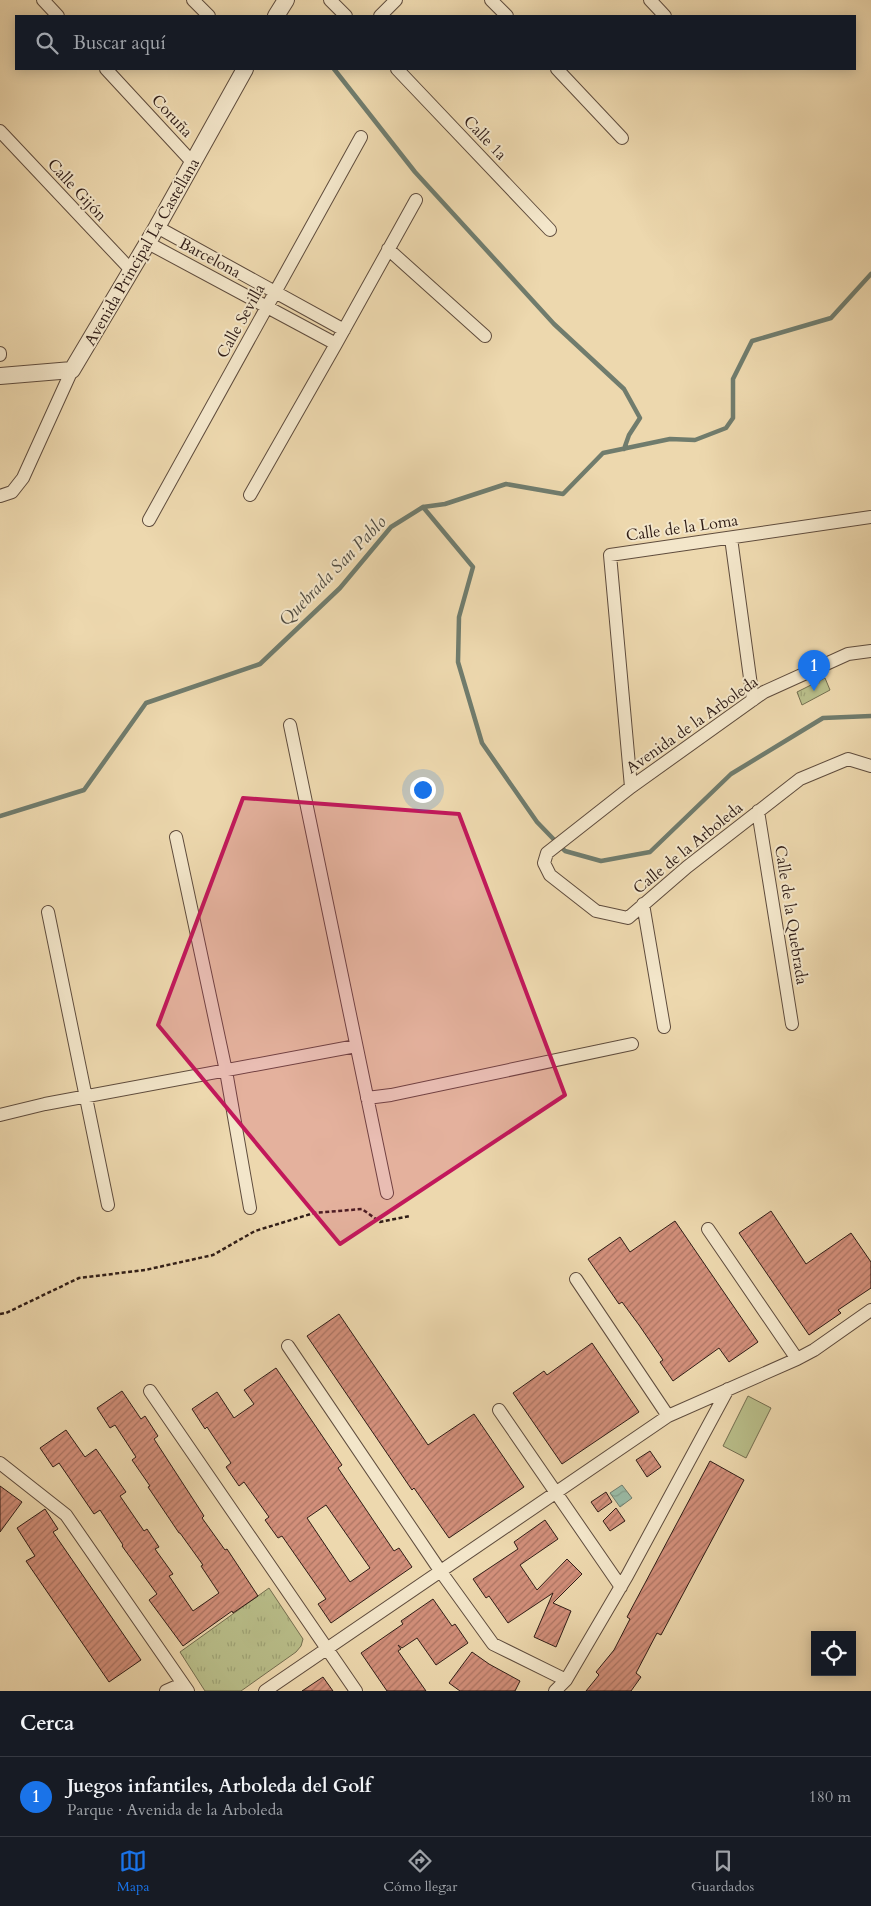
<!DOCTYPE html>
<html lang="es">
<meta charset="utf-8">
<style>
:root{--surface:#171b24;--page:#242831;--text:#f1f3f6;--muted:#9ea1a6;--line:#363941;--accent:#1a73e8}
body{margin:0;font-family:Cardo,serif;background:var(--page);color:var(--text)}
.controls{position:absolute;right:15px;bottom:15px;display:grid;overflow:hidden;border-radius:0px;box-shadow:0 2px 12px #0003}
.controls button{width:45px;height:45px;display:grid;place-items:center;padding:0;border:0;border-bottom:1px solid var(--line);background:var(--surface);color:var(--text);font:25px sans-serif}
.you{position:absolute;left:422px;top:789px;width:18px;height:18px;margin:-12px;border:4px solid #fff;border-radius:50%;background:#1a73e8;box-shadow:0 0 0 8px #1a73e833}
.badge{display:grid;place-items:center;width:32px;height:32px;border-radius:50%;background:var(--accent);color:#fff;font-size:16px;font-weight:700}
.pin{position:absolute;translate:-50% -41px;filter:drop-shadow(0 1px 2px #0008)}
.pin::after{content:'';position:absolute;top:26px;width:18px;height:15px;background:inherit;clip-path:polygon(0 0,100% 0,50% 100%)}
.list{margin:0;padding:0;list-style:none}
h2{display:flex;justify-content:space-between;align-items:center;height:65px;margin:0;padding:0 20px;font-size:21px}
h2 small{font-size:16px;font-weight:400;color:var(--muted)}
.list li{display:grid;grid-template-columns:32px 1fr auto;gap:15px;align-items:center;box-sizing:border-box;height:80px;padding:0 20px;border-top:1px solid var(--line)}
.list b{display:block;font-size:19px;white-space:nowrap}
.list p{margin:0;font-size:16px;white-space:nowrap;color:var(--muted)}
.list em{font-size:16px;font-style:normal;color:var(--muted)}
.icon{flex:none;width:28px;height:28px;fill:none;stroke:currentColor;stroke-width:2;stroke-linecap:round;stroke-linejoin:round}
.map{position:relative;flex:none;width:871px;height:1691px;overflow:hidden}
.search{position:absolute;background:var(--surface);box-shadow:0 2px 12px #0003;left:15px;right:15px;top:15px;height:55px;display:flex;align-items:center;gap:12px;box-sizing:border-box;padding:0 18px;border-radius:0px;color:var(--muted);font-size:19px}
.sheet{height:145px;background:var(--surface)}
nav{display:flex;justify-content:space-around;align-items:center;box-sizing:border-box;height:70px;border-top:1px solid var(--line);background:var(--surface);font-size:14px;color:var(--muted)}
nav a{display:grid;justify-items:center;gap:2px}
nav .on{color:var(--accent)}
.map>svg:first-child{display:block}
</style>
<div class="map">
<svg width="871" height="1691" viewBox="0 0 871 1691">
<defs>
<pattern id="park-tufts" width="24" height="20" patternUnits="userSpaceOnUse" patternTransform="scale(1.25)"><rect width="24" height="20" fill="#b9be8a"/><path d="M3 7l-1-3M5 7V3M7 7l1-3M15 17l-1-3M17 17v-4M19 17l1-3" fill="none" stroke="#9fa376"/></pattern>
<pattern id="water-waves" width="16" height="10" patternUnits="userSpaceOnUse" patternTransform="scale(1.25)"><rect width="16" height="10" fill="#9abba6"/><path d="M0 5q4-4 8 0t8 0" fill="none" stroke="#85a08e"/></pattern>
<pattern id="building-hatch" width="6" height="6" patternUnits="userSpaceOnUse" patternTransform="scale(1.25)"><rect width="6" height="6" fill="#d28f7a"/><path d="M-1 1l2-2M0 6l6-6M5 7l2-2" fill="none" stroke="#ab7463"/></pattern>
</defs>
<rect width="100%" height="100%" fill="#edd8ae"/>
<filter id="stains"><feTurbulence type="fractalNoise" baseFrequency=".004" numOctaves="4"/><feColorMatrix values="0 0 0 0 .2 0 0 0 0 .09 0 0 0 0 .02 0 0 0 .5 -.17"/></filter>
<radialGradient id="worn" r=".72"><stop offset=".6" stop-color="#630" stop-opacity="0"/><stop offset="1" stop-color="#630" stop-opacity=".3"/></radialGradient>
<path fill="#b9be8a" stroke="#746e50" d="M 748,1396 L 771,1408 L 746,1458 L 723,1446 Z"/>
<path fill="url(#park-tufts)" stroke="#746e50" d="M 825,678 L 830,690 L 802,705 L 797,692 Z
M 269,1588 L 303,1639 L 301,1646 L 296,1652 L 241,1691 L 205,1691 L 180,1652 Z"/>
<path fill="url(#water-waves)" stroke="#707c6d" d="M 622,1485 L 632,1498 L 620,1507 L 610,1493 Z"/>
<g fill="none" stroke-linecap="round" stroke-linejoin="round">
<path stroke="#707c6d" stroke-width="4.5" d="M 334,69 L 415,172 L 554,324 L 624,389 L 640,418 L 629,435 L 624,449
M 423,507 L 473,567 L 459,617 L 458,662 L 482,743 L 537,822 L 565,851 L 601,861 L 650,852 L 731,774 L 823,718 L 871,716
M 0,816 L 84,790 L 146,703 L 260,664 L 340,588 L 391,527 L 423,507 L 445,504 L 506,484 L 563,494 L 603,453 L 670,439 L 695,440 L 726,428 L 733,418 L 733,379 L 752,341 L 831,318 L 871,274"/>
</g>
<path fill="url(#building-hatch)" stroke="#301d17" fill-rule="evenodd" d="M 771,1211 L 806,1264 L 851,1233 L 871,1262 L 871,1288 L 838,1310 L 841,1313 L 809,1335 L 739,1233 Z
M 675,1221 L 758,1342 L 729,1362 L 719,1348 L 673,1381 L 660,1362 L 663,1360 L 639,1325 L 622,1302 L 619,1304 L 588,1259 L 620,1237 L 630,1252 Z
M 339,1314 L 428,1445 L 474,1414 L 524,1487 L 449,1538 L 414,1488 L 412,1490 L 307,1336 Z
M 592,1343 L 639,1412 L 562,1464 L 513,1393 L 544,1371 L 547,1375 Z
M 276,1368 L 342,1465 L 338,1468 L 394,1551 L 399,1548 L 412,1567 L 331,1623 L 318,1604 L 326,1599 L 282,1536 L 278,1538 L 265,1520 L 269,1517 L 244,1482 L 239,1486 L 226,1467 L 231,1463 L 207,1427 L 205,1429 L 192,1409 L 217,1392 L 234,1418 L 254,1404 L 244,1390 ZM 326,1505 L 370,1568 L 350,1582 L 307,1518 Z
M 122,1391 L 141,1419 L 145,1416 L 158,1436 L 154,1439 L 204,1516 L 202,1518 L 225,1550 L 227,1549 L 258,1596 L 233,1613 L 232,1611 L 183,1646 L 149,1600 L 157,1594 L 122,1546 L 123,1545 L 100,1510 L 94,1514 L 59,1463 L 53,1467 L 40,1448 L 66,1430 L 85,1457 L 96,1449 L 126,1492 L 120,1496 L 144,1531 L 147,1529 L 159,1547 L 155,1549 L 173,1574 L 169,1576 L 193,1611 L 219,1593 L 201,1566 L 203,1565 L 180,1533 L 179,1533 L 148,1487 L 150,1486 L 132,1460 L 136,1457 L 115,1425 L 110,1428 L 97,1408 Z
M 650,1451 L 661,1467 L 647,1477 L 636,1460 Z
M 710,1461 L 744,1480 L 661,1635 L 657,1633 L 636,1673 L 641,1677 L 631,1691 L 586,1691 L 599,1675 L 596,1672 L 614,1650 L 630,1619 L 627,1617 Z
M 0,1486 L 22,1502 L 0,1532 Z
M 606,1492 L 612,1502 L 598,1512 L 591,1502 Z
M 616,1508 L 625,1521 L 610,1531 L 603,1521 Z
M 45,1509 L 58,1529 L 53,1532 L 141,1660 L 109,1682 L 26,1561 L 35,1556 L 17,1528 Z
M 545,1520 L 558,1539 L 520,1565 L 537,1590 L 567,1559 L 582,1574 L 553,1603 L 571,1611 L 556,1647 L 534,1637 L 553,1593 L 508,1623 L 489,1596 L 486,1598 L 473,1579 L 518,1549 L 514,1542 Z
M 433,1599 L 452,1626 L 455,1624 L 468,1643 L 436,1665 L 417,1638 L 402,1648 L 398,1645 L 401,1649 L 398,1651 L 426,1691 L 387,1691 L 361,1653 L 403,1624 L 401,1621 Z
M 472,1652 L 489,1664 L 520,1681 L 515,1691 L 460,1691 L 449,1683 Z
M 323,1677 L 333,1691 L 302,1691 Z"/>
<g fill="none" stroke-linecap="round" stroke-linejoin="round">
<g stroke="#5f4c3d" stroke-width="14">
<path id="minor" d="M 43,0 L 58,16
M 193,0 L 209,16
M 330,0 L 346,16
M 491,0 L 507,16
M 650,0 L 665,16
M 380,16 L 396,0
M 106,69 L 193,163
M 397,69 L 550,230
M 557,69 L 622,138
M 0,131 L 131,270
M 157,227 L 344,330
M 148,243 L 336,344
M 388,249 L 485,336
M 0,353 L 0,355
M 250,495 L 336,344 L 416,200
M 0,496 L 12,492 L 23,478 L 72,370
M 149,520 L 361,137
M 731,538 L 753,700
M 871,651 L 848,654 L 764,692 L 631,787 L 547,853 L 544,863 L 550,875 L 596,911 L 628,918 L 687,867 L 800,779 L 848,759 L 871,766
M 290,725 L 387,1193
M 631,787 L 610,555 L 871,517
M 758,811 L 792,1024
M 176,837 L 226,1071 L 250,1208
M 643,904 L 664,1027
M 48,912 L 108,1205
M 367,1098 L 391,1095 L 632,1044
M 0,1115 L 45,1104 L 356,1046
M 708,1229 L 797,1359
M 576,1279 L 668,1416
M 288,1346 L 441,1572 L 493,1644 L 566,1680
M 150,1391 L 356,1691
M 499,1410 L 621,1587
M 0,1463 L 66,1515 L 188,1691
M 166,1691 L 182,1684
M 265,1691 L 668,1416 L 797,1359 L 814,1350 L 871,1310
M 555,1691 L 566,1680 L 627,1576 L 728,1389"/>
</g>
<g stroke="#5f4c3d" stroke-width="18">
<path id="tertiary" d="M 276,16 L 286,0
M 0,376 L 72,370 L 157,227 L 245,69"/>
</g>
<path stroke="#301d17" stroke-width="2.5" stroke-dasharray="4 2.5" stroke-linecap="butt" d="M 0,1314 L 6,1313 L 79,1278 L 145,1270 L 213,1255 L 255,1231 L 314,1213 L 362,1209 L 380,1222 L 410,1216"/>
<use href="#minor" stroke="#f3e6ca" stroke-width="12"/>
<use href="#tertiary" stroke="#f3e6ca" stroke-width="16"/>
</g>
<path fill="#c2185b" fill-opacity="0.2" stroke="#c2185b" stroke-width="4" stroke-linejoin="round" d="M 243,798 L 459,814 L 565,1095 L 340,1244 L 158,1025 Z"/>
<g text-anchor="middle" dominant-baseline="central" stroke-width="4" stroke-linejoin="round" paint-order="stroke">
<g font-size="16" fill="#301d17" stroke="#f3e6ca">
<text transform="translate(172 116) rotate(47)">Coruña</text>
<text transform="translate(485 138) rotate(46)">Calle 1a</text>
<text transform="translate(77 190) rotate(47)">Calle Gijón</text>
<text transform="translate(142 252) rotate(-60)">Avenida Principal La Castellana</text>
<text transform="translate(210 258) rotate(28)">Barcelona</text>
<text transform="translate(241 321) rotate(-61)">Calle Sevilla</text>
<text transform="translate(682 528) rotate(-8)">Calle de la Loma</text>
<text transform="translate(692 725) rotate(-35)">Avenida de la Arboleda</text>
<text transform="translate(688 848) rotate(-39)">Calle de la Arboleda</text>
<text transform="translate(791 915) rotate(81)">Calle de la Quebrada</text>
</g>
<g font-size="18" font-style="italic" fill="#504c42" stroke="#f3e6ca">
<text transform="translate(333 571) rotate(-46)">Quebrada San Pablo</text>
</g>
</g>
<rect width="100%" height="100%" filter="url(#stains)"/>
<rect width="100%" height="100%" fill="url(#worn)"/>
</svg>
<div class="controls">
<button><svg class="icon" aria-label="locate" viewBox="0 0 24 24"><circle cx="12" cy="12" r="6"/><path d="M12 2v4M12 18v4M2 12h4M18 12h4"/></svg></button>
</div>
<div class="you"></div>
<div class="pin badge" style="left:814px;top:691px">1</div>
<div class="search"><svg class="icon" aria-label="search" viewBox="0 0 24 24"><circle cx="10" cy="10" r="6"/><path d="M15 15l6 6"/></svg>Buscar aquí</div>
</div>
<section class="sheet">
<h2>Cerca<small></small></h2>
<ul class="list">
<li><span class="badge">1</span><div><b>Juegos infantiles, Arboleda del Golf</b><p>Parque · Avenida de la Arboleda</p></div><em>180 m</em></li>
</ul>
</section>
<nav>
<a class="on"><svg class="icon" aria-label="map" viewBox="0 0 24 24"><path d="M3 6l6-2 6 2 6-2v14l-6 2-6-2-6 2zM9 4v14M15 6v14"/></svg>Mapa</a>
<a><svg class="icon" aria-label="directions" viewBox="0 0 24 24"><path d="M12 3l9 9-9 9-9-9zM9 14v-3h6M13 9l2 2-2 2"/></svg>Cómo llegar</a>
<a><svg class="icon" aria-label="saved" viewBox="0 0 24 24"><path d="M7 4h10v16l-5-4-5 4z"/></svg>Guardados</a>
</nav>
